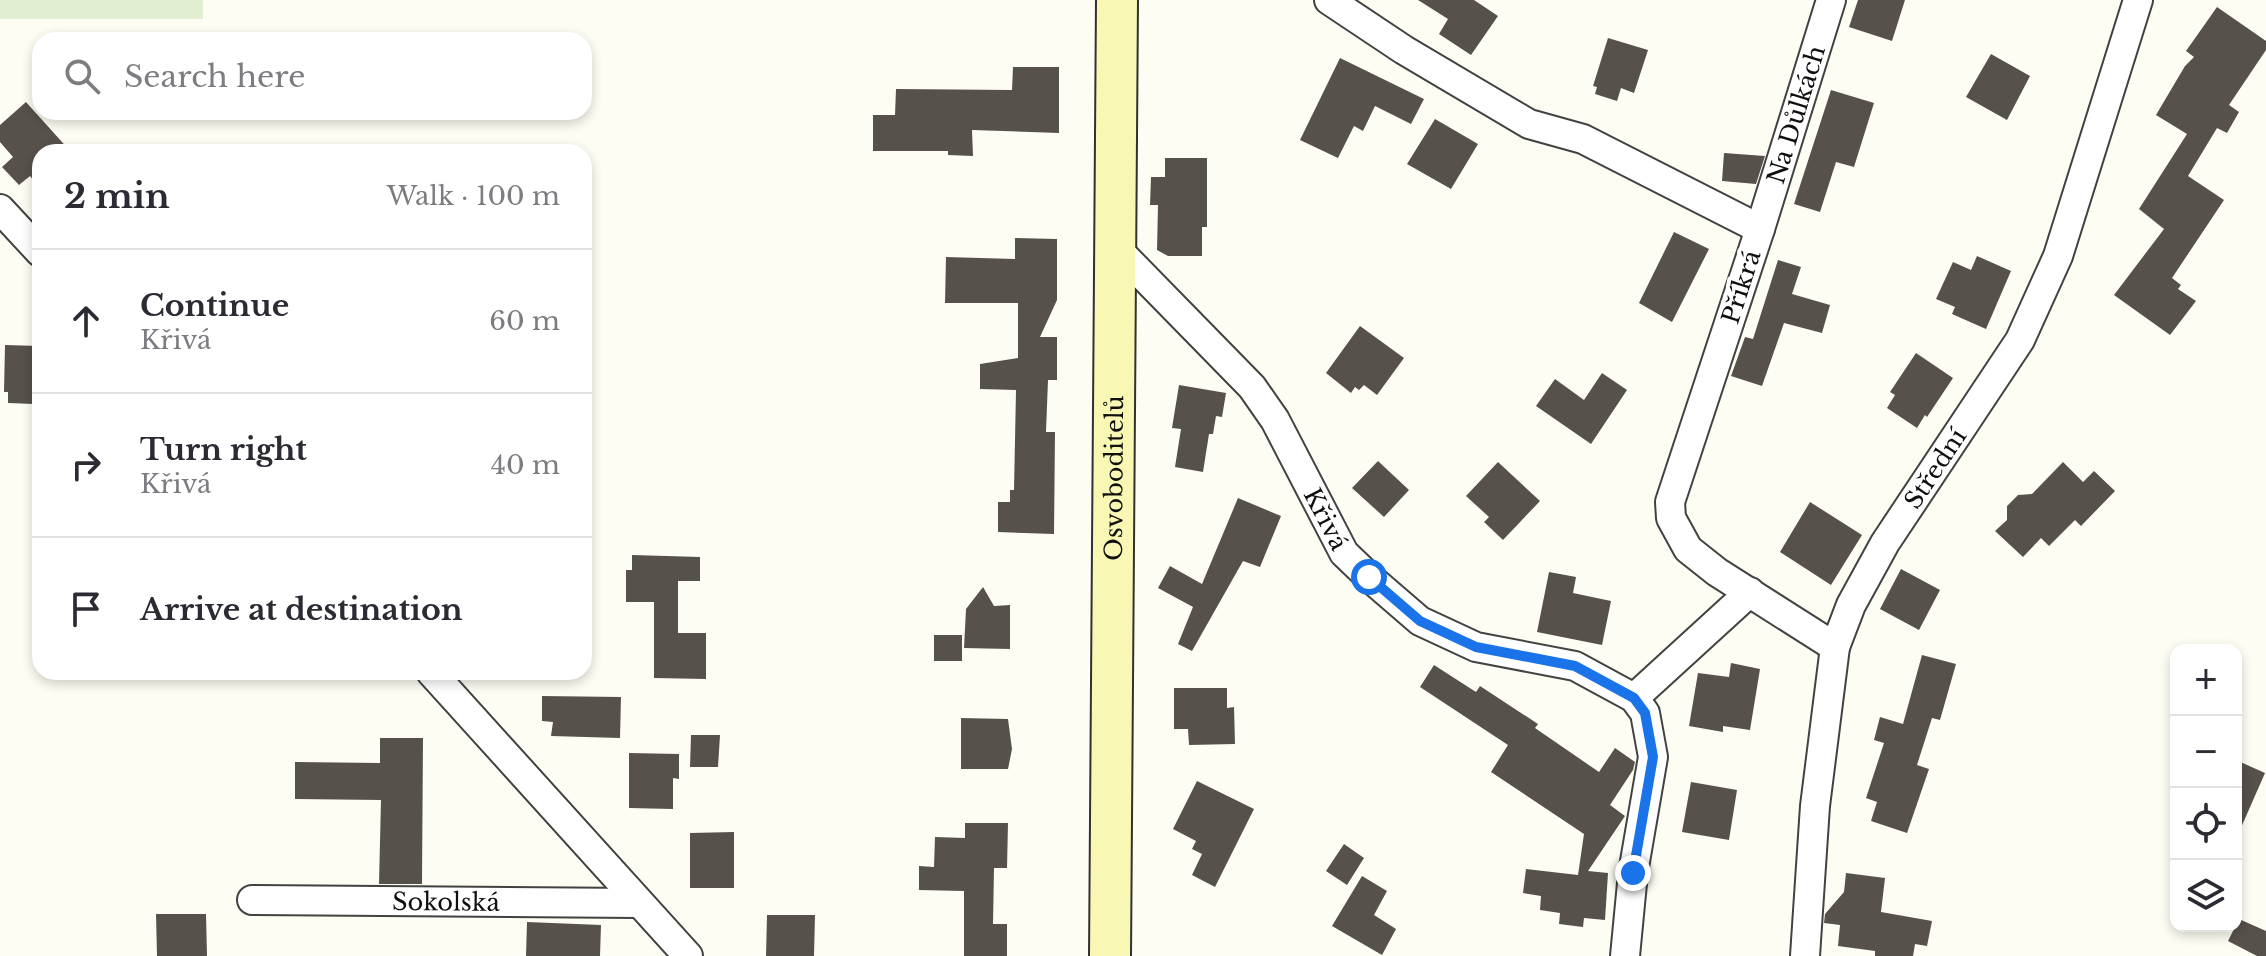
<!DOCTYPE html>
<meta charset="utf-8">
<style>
:root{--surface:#fff;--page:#f2f2f3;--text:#2b2b33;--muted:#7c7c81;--line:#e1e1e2}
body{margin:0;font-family:"Libre Baskerville",serif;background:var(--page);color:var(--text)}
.controls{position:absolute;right:24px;bottom:24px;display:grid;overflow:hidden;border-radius:16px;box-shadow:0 4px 12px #0003}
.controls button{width:72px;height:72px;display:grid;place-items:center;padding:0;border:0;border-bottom:2px solid var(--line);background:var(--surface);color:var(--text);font:40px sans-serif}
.stop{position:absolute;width:24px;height:24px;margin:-18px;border:6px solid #1a73e8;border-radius:50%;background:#fff}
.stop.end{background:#1a73e8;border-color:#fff;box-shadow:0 2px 8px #0008}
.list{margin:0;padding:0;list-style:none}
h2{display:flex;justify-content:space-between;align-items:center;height:104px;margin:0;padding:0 32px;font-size:34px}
h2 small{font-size:26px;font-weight:400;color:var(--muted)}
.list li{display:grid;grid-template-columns:52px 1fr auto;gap:24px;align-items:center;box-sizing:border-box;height:144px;padding:0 32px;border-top:2px solid var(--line)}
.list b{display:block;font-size:30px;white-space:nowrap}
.list p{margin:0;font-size:26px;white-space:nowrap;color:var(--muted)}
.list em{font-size:26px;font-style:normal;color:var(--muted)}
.icon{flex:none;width:44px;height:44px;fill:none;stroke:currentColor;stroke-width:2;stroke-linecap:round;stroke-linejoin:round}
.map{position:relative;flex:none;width:2266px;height:956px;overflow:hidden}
.search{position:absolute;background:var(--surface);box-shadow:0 4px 12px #0003;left:32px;top:32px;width:560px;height:88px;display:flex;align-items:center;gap:20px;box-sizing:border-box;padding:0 28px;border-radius:24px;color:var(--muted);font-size:30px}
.panel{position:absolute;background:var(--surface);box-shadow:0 4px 12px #0003;left:32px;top:144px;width:560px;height:536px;border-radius:24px}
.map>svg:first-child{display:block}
</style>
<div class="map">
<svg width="2266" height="956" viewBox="0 0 2266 956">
<rect width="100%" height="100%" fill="#fefdf3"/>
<path fill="#e1eecf" d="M 0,0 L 203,0 L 203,19 L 0,19 Z"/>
<path fill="#57514c" d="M 1418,0 L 1474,0 L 1498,16 L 1471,55 L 1439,34 L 1448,19 Z
M 1858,0 L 1905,0 L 1892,41 L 1849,27 Z
M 2217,7 L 2266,41 L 2266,50 L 2229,105 L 2239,112 L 2227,133 L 2217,128 L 2188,176 L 2224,200 L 2172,278 L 2181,285 L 2178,289 L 2196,301 L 2170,335 L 2114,295 L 2164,229 L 2139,209 L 2187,134 L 2156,115 L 2185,66 L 2194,57 L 2186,51 Z
M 1608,38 L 1648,50 L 1634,93 L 1621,88 L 1617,101 L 1595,94 L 1597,87 L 1593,86 Z
M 1991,54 L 2030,76 L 2007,120 L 1966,97 Z
M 1340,58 L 1424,99 L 1411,124 L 1375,106 L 1363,131 L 1354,126 L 1338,158 L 1300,140 Z
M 1013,67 L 1059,67 L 1059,133 L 972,130 L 973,156 L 948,155 L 948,151 L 873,151 L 873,115 L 895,115 L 896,89 L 1012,90 Z
M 1831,90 L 1874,103 L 1854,167 L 1836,162 L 1820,212 L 1794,204 Z
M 26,102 L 71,152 L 40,152 L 40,188 L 30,176 L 19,185 L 2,167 L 13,157 L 0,142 L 0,125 Z
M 1435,119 L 1478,144 L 1451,189 L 1407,164 Z
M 1724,153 L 1765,156 L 1756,184 L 1722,181 Z
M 1165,158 L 1207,158 L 1207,227 L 1202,227 L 1202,256 L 1168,256 L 1157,250 L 1158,205 L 1150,205 L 1151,177 L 1165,177 Z
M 1674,232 L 1709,249 L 1672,322 L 1639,303 Z
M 1015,238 L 1057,239 L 1057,300 L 1040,337 L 1057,337 L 1057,380 L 1048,380 L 1046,432 L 1055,432 L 1054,534 L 998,532 L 998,502 L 1010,502 L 1010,490 L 1014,490 L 1016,390 L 980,389 L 980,364 L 1018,358 L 1018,303 L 945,303 L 946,257 L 1015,259 Z
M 1977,256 L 2011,271 L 1986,329 L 1952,314 L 1955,307 L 1936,299 L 1953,262 L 1971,270 Z
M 1778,260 L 1801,267 L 1792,294 L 1830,305 L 1822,333 L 1784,323 L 1762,386 L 1731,376 L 1745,337 L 1753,339 Z
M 1360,326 L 1404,358 L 1377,395 L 1364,385 L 1359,390 L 1355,387 L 1351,393 L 1326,373 Z
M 5,345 L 40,346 L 40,393 L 35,393 L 34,404 L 8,403 L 8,392 L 4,392 Z
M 1916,353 L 1953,378 L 1927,417 L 1925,415 L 1917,428 L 1887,408 L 1895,395 L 1890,392 Z
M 1602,373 L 1627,390 L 1591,444 L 1536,406 L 1555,379 L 1584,400 Z
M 1179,385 L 1226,393 L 1222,417 L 1216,416 L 1213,434 L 1209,434 L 1203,472 L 1175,467 L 1181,429 L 1172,428 Z
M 1378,461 L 1409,490 L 1384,517 L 1352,488 Z
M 1498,462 L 1540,501 L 1503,540 L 1484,522 L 1489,517 L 1466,496 Z
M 2063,462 L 2083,482 L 2094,471 L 2115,491 L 2081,526 L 2075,520 L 2049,546 L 2041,538 L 2023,557 L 1995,531 L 2007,520 L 2007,506 L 2018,495 L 2032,494 Z
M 1238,498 L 1281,516 L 1260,567 L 1243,561 L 1192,651 L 1178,644 L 1193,607 L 1158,588 L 1170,566 L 1202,584 Z
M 1810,502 L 1862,535 L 1831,585 L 1780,552 Z
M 632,555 L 700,557 L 700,581 L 678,581 L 678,633 L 706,633 L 706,679 L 654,678 L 654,602 L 626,602 L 626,570 L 632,570 Z
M 1901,569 L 1940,590 L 1919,630 L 1880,609 Z
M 1549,572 L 1576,577 L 1573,593 L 1611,601 L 1602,645 L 1537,632 Z
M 983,587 L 994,606 L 1010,605 L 1010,649 L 964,648 L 966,609 Z
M 934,635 L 962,635 L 962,661 L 934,661 Z
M 1922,655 L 1956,664 L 1940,720 L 1932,718 L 1917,765 L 1929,769 L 1907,833 L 1871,821 L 1877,802 L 1866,798 L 1884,743 L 1874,740 L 1880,717 L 1903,724 Z
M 1731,663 L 1760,669 L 1750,730 L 1723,726 L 1723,732 L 1689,726 L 1698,673 L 1729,677 Z
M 1434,665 L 1476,692 L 1480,686 L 1538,724 L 1535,728 L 1599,772 L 1615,748 L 1635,762 L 1633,770 L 1610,805 L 1625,816 L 1588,871 L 1608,873 L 1605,920 L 1584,918 L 1583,927 L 1559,924 L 1560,913 L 1540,910 L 1541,896 L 1523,893 L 1526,869 L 1578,875 L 1584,834 L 1491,772 L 1508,745 L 1420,687 Z
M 1174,688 L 1227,688 L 1227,708 L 1234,707 L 1235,744 L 1189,745 L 1188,729 L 1174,729 Z
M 542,696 L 621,697 L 620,738 L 551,736 L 553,722 L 542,721 Z
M 961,718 L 1008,719 L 1012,749 L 1008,769 L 961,769 Z
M 691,735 L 720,735 L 718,767 L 690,767 Z
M 380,738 L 423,738 L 422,884 L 379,884 L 381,800 L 295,799 L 295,762 L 380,763 Z
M 629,753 L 679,754 L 679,779 L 673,778 L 673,809 L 629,808 Z
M 2236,760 L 2265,773 L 2236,839 Z
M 1197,781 L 1254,809 L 1215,887 L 1192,875 L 1202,854 L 1192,849 L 1196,841 L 1173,829 Z
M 1691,782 L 1737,790 L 1729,840 L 1682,832 Z
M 965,823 L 1008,823 L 1007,868 L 994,868 L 993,924 L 1007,924 L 1007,956 L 964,956 L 964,891 L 919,890 L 919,866 L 934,867 L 935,837 L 965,838 Z
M 734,832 L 734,888 L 690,888 L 690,833 Z
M 1344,844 L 1364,858 L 1347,885 L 1326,871 Z
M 1846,873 L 1885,878 L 1881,912 L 1932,921 L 1927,946 L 1915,944 L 1913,956 L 1875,956 L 1875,951 L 1838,946 L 1840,925 L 1824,923 L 1825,914 L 1844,892 Z
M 1362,876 L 1387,891 L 1374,915 L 1396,929 L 1382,955 L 1332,926 Z
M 156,914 L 206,914 L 207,956 L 157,956 Z
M 767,915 L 815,915 L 814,956 L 766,956 Z
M 2239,919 L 2266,931 L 2266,956 L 2257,956 L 2228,941 Z
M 527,922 L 601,925 L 600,956 L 526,956 Z"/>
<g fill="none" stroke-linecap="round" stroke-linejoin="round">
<g stroke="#424242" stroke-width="32">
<g id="street">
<path d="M 1329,0 L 1404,50 L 1529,124 L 1583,139 L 1760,229 L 1670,502 L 1671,518 L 1688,549 L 1717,572 L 1835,647"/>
<path d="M 0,209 L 40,252"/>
<path id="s1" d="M 1760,229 L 1831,0"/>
<path id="s2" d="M 1116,248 L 1252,387 L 1275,420 L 1344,553 L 1369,577 L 1420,621 L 1476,647 L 1575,666 L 1634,698 L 1645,713 L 1653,757 L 1633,873 L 1625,956"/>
<path d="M 431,672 L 688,956"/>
<path d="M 1634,698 L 1750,592"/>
<path id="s3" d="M 252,900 L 638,903"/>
<path id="s4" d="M 1805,956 L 1815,806 L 1835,647 L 1851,605 L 1885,543 L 2020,340 L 2058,256 L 2138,0"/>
</g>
</g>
<g stroke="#313131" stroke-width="44">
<g id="secondary">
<path id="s5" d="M 1110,956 L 1117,0"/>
</g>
</g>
<use href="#street" stroke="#fff" stroke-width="28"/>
<use href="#secondary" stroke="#f8f7b3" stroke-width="40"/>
</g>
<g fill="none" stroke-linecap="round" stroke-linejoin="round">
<path stroke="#1a73e8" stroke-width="10" d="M 1369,577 L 1420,621 L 1476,647 L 1575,666 L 1634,698 L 1645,713 L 1653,757 L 1633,873"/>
</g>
<g text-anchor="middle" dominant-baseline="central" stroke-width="8" stroke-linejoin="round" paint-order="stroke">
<g font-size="24" fill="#0f0f0f" stroke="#fff">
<text stroke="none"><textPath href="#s1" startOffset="120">Na Důlkách</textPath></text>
<text transform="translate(1741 287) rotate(-72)">Příkrá</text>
<text stroke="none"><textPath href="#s4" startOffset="516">Střední</textPath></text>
<text stroke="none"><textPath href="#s5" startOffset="478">Osvoboditelů</textPath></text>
<text stroke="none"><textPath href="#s2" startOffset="346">Křivá</textPath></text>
<text stroke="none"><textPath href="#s3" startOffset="194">Sokolská</textPath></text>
</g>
</g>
</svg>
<div class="controls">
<button>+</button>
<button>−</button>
<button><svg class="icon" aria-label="locate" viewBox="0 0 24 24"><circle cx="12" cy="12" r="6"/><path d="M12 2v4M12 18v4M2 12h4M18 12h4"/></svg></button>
<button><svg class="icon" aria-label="layers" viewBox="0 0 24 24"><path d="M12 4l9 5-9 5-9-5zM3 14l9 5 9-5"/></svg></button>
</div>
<div class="stop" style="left:1369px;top:577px"></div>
<div class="stop end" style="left:1633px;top:873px"></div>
<div class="search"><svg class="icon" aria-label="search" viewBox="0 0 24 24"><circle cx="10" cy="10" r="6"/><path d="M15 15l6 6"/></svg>Search here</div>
<section class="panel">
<h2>2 min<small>Walk · 100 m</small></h2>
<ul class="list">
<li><svg class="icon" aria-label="ahead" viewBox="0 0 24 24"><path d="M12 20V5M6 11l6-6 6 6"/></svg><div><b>Continue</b><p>Křivá</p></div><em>60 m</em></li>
<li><svg class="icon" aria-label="right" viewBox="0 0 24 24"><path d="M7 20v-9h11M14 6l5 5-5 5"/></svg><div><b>Turn right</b><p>Křivá</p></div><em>40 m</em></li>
<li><svg class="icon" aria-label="arrive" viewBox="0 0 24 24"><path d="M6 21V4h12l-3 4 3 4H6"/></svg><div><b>Arrive at destination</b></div></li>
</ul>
</section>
</div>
